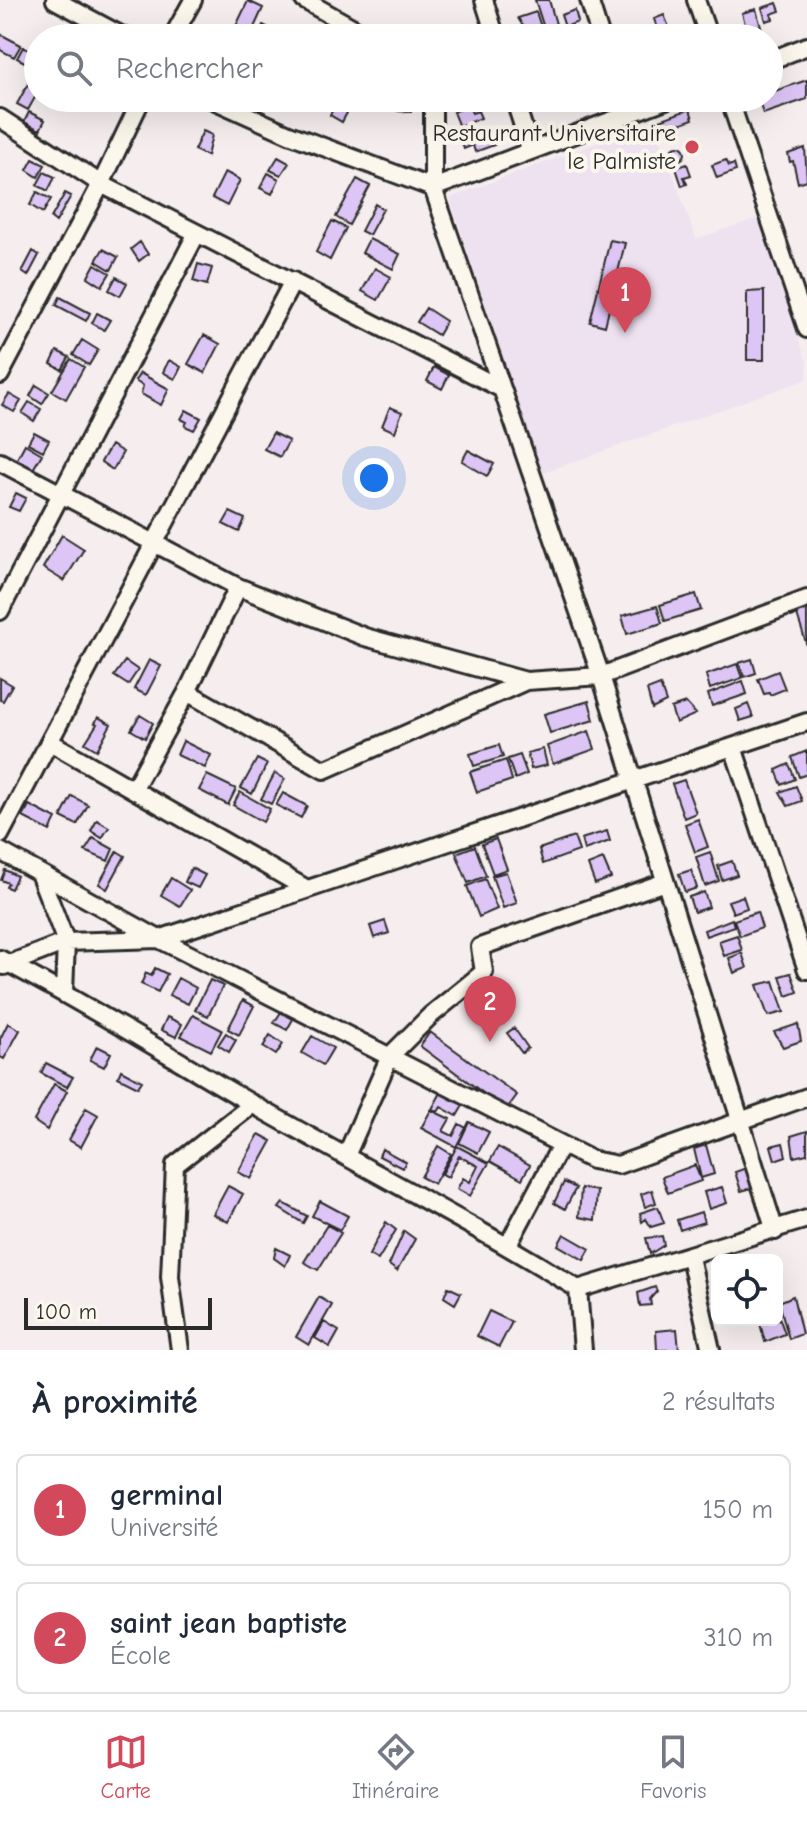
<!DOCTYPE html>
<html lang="fr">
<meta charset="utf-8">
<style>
:root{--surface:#fff;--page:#f2f2f3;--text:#1f2937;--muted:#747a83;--line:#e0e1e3;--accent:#d1495b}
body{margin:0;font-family:"Comic Neue",sans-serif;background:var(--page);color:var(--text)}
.controls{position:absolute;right:24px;bottom:24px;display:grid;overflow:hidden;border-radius:12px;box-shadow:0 8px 32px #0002}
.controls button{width:72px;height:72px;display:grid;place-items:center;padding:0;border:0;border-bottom:2px solid var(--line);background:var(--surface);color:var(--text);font:40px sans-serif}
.scale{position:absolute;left:24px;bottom:20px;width:188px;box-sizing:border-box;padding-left:8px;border:4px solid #2b2b2b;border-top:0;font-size:22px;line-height:28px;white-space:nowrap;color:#2b2b2b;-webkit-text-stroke:6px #fbf7ec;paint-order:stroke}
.you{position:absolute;left:374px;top:478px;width:28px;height:28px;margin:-20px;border:6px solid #fff;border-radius:50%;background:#1a73e8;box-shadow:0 0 0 12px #1a73e833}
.badge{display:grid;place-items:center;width:52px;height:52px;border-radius:50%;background:var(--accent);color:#fff;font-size:26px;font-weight:700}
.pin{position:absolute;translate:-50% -66px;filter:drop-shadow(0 2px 4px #0008)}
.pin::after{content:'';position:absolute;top:42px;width:28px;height:24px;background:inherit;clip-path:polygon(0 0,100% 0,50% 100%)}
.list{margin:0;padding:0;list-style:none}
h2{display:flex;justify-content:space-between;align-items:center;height:104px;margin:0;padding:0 32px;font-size:34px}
h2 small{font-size:26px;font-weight:400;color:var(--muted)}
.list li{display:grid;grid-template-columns:52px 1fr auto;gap:24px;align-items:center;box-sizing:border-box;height:112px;margin:0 16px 16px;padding:0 16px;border:2px solid var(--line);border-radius:12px}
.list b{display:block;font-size:30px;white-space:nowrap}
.list p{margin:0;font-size:26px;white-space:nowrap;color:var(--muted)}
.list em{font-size:26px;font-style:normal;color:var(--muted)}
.icon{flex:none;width:44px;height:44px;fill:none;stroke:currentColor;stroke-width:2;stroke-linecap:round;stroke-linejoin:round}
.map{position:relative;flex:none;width:807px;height:1350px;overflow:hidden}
.search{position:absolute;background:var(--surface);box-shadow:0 8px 32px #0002;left:24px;right:24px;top:24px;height:88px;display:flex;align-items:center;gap:20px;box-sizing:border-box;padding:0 28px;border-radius:44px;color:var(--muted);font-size:30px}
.sheet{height:360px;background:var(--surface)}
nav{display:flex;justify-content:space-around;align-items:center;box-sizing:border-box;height:112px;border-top:2px solid var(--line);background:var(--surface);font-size:22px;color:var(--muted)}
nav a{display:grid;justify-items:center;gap:4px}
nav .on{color:var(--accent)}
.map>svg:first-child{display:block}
</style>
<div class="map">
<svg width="807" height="1350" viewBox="0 0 807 1350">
<rect width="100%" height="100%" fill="#f5edee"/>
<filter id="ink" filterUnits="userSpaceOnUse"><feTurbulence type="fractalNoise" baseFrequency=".0125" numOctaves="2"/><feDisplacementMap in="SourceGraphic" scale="16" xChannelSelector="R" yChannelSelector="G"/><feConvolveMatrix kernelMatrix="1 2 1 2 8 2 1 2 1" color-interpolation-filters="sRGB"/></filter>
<g filter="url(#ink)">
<path fill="#eee1f0" d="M 654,122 L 696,239 L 759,218 L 807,364 L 807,379 L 542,473 L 450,198 Z"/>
<path fill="#ddc6f6" stroke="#2b2b2b" stroke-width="2" d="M 535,0 L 549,0 L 556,24 L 544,28 Z
M 248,1 L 263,8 L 251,34 L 236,26 Z
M 777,3 L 780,11 L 771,14 L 773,19 L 766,21 L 762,8 Z
M 756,9 L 764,38 L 749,38 L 742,13 Z
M 575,10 L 578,22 L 565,27 L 561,15 Z
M 536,12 L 543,33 L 526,38 L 523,32 L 526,31 L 518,18 Z
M 664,15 L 671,32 L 660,36 L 654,19 Z
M 263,25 L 288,38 L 257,37 Z
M 0,34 L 21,45 L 14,57 L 0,50 Z
M 23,47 L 38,55 L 38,69 L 17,58 Z
M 35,71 L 38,73 L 38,92 L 28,110 L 17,104 Z
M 807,80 L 807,99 L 763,114 L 758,98 L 769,98 L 769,93 Z
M 92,98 L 118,98 L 121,100 L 115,111 Z
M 339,98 L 355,98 L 342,122 L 330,115 Z
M 399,98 L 412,99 L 411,112 L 398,111 Z
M 469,106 L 472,113 L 478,111 L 481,118 L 459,127 L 453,112 Z
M 690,109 L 693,119 L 661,131 L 657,121 Z
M 29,112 L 45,120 L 40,130 L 24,122 Z
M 203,131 L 212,135 L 207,156 L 194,150 Z
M 486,135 L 494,145 L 475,152 L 473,145 L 464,149 L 462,143 Z
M671 153a7 7 0 1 1 14 0a7 7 0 1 1-14 0Z
M 805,148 L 807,180 L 798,183 L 793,161 L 790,162 L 788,154 Z
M 278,157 L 289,163 L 281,175 L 270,170 Z
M 33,159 L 45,165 L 38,177 L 27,170 Z
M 726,160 L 729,166 L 734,164 L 736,171 L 717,178 L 712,165 Z
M 687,164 L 691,175 L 684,177 L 687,184 L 682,186 L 676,168 Z
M 44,172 L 55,177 L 48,191 L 37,185 Z
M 225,172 L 240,180 L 227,206 L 212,198 Z
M 268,173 L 279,179 L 272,194 L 260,188 Z
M 357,179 L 370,186 L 349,225 L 336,217 Z
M 37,192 L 51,199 L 43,213 L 30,205 Z
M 65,193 L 71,196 L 56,222 L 51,218 Z
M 375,204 L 383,209 L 369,235 L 361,231 Z
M 332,221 L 346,228 L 330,260 L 316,252 Z
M 369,239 L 400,254 L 393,269 L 362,253 Z
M 610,240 L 625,243 L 605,326 L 590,322 Z
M 140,242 L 148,254 L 139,261 L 131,249 Z
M 103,249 L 118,257 L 111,270 L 96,261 Z
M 33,251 L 39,255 L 28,276 L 22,272 Z
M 95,264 L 110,273 L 102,286 L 88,277 Z
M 198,264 L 212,268 L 207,285 L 193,281 Z
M 375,268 L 391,277 L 378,300 L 362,291 Z
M 116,277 L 127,283 L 120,296 L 109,290 Z
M 764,291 L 764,360 L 747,360 L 747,292 Z
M 60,297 L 90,313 L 86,321 L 56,305 Z
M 426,308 L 446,321 L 438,335 L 417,322 Z
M 97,313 L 110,320 L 104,330 L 92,323 Z
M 204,335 L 220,344 L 205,373 L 188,364 Z
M 82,340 L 98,350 L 89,365 L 73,355 Z
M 57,351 L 69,357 L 62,370 L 51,364 Z
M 71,359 L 84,367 L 66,399 L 52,391 Z
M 169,360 L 181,367 L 175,379 L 163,372 Z
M 434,367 L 449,375 L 442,389 L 427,381 Z
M 140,373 L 169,389 L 161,405 L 141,394 L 143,386 L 135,381 Z
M 36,385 L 49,393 L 42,404 L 30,396 Z
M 9,394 L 21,401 L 14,412 L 2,405 Z
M 29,402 L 41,409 L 34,421 L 22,413 Z
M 390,407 L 402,412 L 395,432 L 382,426 Z
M 186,410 L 201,418 L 194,430 L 185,426 L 187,422 L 181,419 Z
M 34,432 L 49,440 L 43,451 L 28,443 Z
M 273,433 L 289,441 L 280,457 L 264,449 Z
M 25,444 L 42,454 L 29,476 L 13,466 Z
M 111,445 L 123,452 L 113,470 L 101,462 Z
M 468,450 L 494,464 L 487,476 L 462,461 Z
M 16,493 L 26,498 L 19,511 L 9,507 Z
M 230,512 L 245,519 L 239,532 L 223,524 Z
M 62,535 L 84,549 L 64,581 L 43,568 Z
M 696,594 L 701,610 L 665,621 L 660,605 Z
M 807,604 L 807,646 L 797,615 L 791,617 L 789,610 Z
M 657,606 L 662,623 L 627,634 L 622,616 Z
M 752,659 L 756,673 L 744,677 L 739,663 Z
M 149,660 L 161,666 L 146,695 L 134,689 Z
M 125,661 L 138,670 L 128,685 L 114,676 Z
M 737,664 L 742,678 L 710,689 L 706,675 Z
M 778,671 L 785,689 L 770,695 L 769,693 L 764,694 L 758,679 Z
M 0,678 L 12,685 L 3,701 L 0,700 Z
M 743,681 L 747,694 L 712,706 L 708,694 Z
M 660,685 L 666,702 L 652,709 L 647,690 Z
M 589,701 L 594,720 L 550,733 L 544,714 Z
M 686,703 L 696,714 L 676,723 L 671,708 Z
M 748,704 L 753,717 L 740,721 L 736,709 Z
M 140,715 L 153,723 L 145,738 L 131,730 Z
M 98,717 L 111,724 L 97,750 L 85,743 L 97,724 L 95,723 Z
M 589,731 L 595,749 L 553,764 L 547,746 Z
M 183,741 L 211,755 L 205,768 L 177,755 Z
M 499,745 L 503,757 L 474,766 L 470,754 Z
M 543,749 L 547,765 L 531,769 L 527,753 Z
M 807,751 L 807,774 L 799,777 L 792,757 Z
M 520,755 L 527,774 L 515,779 L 508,759 Z
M 257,759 L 267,764 L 252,794 L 241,788 Z
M 506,760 L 512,780 L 477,792 L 470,772 Z
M 789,764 L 795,779 L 782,785 L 776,770 Z
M 275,773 L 285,779 L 271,804 L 261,799 Z
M 207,775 L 236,789 L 228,805 L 199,790 Z
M 684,780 L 696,813 L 684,818 L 672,784 Z
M 796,786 L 802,801 L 788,806 L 780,792 Z
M 240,792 L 270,809 L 263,822 L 233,805 Z
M 283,793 L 307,806 L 301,818 L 276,805 Z
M 72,796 L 88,805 L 77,825 L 61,817 Z
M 29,805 L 56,819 L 50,831 L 23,817 Z
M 698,819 L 708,847 L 695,852 L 685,824 Z
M 97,820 L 109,827 L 102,838 L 91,831 Z
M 607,831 L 610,841 L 584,850 L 581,839 Z
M 574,837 L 579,851 L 543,864 L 539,849 Z
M 93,838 L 113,849 L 108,861 L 85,851 Z
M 496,839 L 507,869 L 493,874 L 482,844 Z
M 475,846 L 486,876 L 468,883 L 456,853 Z
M 117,851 L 125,856 L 107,889 L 99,884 Z
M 710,852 L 719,881 L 705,886 L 696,857 Z
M 603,859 L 611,878 L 595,884 L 588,865 Z
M 732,861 L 737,875 L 722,880 L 718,866 Z
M 191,868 L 205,875 L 198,888 L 185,882 Z
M 5,870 L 17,876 L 11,889 L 6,887 L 8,883 L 1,880 Z
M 691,870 L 697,888 L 685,892 L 679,874 Z
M 506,872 L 517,903 L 503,908 L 492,876 Z
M 171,878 L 190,890 L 180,906 L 161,895 Z
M 485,879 L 497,909 L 479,917 L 467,886 Z
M 704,892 L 709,907 L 694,912 L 689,897 Z
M 743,896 L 747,908 L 733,913 L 728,901 Z
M 757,912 L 762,928 L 740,936 L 734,920 Z
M 732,919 L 734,926 L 706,936 L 704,930 Z
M 385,921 L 389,933 L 374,938 L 370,926 Z
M 737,935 L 742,950 L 724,956 L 719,941 Z
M 742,953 L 747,968 L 734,973 L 729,958 Z
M 155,968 L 167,974 L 158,992 L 141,984 L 146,973 L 151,976 Z
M 791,973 L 798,992 L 787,996 L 780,976 Z
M 178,978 L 196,988 L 188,1004 L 169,995 Z
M 210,980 L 223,986 L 208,1016 L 195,1010 Z
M 774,981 L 784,1012 L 768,1016 L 757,985 Z
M 243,1000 L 254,1006 L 239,1035 L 228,1029 Z
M 281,1012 L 293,1019 L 287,1030 L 274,1023 Z
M 193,1015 L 222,1030 L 211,1051 L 181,1036 Z
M 167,1017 L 182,1024 L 176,1037 L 161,1030 Z
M 8,1023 L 20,1030 L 4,1059 L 0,1057 L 0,1039 Z
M 798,1024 L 801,1041 L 783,1047 L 774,1032 Z
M 514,1028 L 528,1048 L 522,1053 L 507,1033 Z
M 430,1032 L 517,1095 L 506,1110 L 420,1046 Z
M 226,1033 L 236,1040 L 229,1052 L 218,1045 Z
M 270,1035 L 283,1044 L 276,1055 L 263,1047 Z
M 312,1036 L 333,1048 L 323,1065 L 302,1053 Z
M 97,1046 L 111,1053 L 104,1067 L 90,1060 Z
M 46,1063 L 73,1077 L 67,1087 L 41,1073 Z
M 121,1070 L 142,1081 L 138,1087 L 118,1077 Z
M 54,1084 L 67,1091 L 47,1130 L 34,1121 Z
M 443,1089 L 465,1102 L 457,1116 L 441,1107 L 438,1112 L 432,1109 Z
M 86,1108 L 98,1115 L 81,1147 L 69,1140 Z
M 431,1110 L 450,1119 L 443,1131 L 453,1136 L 459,1124 L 466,1128 L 456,1147 L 421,1128 Z
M 469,1122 L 489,1132 L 478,1153 L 459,1143 Z
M 807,1131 L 807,1154 L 794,1157 L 791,1136 Z
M 259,1134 L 272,1141 L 251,1179 L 238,1172 Z
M 783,1143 L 786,1156 L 775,1160 L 771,1146 Z
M 706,1145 L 714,1174 L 701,1178 L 694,1149 Z
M 438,1146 L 451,1154 L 434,1184 L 421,1177 Z
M 457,1146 L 489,1163 L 470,1196 L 457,1189 L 463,1178 L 470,1182 L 478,1166 L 459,1156 L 448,1177 L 442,1174 Z
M 498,1147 L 530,1165 L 522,1179 L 490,1161 Z
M 382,1149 L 406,1162 L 402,1168 L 379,1156 Z
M 695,1165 L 701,1181 L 668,1193 L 662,1177 Z
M 746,1168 L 752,1188 L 741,1191 L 735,1172 Z
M 564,1182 L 576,1188 L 565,1209 L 554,1203 Z
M 228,1186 L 243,1194 L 228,1222 L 213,1214 Z
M 722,1187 L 727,1203 L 709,1209 L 704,1192 Z
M 581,1188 L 597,1191 L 595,1220 L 579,1217 Z
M 652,1190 L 656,1203 L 645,1207 L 641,1194 Z
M 320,1201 L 348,1216 L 340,1230 L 312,1216 Z
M 283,1203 L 307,1216 L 303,1223 L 279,1208 Z
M 658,1207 L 664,1223 L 651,1227 L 646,1219 L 642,1222 L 640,1213 Z
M 701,1212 L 704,1222 L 680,1230 L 677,1220 Z
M 386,1222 L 396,1230 L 378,1260 L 369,1255 Z
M 327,1225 L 341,1233 L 318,1270 L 304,1262 Z
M 404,1231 L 415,1239 L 397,1271 L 389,1265 Z
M 564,1234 L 590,1249 L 584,1260 L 558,1245 Z
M 662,1236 L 664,1245 L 650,1254 L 646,1238 Z
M 276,1248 L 290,1255 L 285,1266 L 274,1258 Z
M 448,1287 L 461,1293 L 455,1304 L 444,1297 Z
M 655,1287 L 657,1291 L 650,1299 L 651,1305 L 640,1306 L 638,1293 Z
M 793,1296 L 802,1334 L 789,1339 L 779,1302 Z
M 319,1297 L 332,1305 L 309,1345 L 296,1337 Z
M 489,1311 L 512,1322 L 499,1347 L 477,1336 Z
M 777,1311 L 785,1334 L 765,1342 L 759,1320 L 777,1320 Z
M 324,1322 L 339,1331 L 330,1347 L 315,1338 Z
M 677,1329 L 679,1350 L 657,1350 L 656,1331 Z"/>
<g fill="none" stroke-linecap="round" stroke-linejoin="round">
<g stroke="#2b2b2b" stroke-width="22">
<path id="minor" d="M 55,0 L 126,38
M 304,0 L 371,38
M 484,0 L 496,38
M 589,0 L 601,38
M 696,0 L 709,38
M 172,38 L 193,0
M 769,61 L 807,46
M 209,98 L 289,134 L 433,188 L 671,98
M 433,98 L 433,188 L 601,676 L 775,1231
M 514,98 L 531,151
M 621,98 L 627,115
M 729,98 L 807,329
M 0,118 L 101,184 L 502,389
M 0,375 L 101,184 L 142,98
M 0,462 L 238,587 L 365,637 L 526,681
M 0,611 L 197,233
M 187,692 L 324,770 L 526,681 L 601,676 L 807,599
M 50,742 L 307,889
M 733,747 L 807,970
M 134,788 L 187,692 L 238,587
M 0,835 L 293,281
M 0,851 L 159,939 L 592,1160 L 618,1165 L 807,1097
M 39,873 L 66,942 L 64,992
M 0,959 C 87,1004 169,1056 254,1105 C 362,1167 472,1223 578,1289 L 807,1219
M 4,966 L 66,942 L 159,939 L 807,722
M 346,1156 L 390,1056 L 431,1015 L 484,972 L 480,947 L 665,882
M 508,1245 L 561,1145
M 690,1257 L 711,1350
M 578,1289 L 583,1350
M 180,1350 L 170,1277 L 175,1165 L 253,1104"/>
</g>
<use href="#minor" stroke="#fbf7ec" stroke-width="16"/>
</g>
</g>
<circle fill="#d1495b" stroke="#fbf7ec" stroke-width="3" cx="692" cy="147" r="8"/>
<g text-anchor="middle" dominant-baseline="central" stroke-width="8" stroke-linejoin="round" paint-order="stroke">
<g font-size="24" fill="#2b2b2b" stroke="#fbf7ec" text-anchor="end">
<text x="676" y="133">Restaurant Universitaire<tspan x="676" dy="28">le Palmiste</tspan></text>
</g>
</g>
</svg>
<div class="controls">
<button><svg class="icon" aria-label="locate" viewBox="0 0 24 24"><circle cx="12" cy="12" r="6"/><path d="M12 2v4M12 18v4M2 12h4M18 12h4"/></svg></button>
</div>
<div class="scale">100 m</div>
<div class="you"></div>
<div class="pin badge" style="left:625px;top:333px">1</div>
<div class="pin badge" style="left:490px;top:1042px">2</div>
<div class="search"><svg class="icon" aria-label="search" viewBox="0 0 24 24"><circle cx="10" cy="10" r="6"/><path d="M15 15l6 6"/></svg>Rechercher</div>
</div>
<section class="sheet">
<h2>À proximité<small>2 résultats</small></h2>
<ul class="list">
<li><span class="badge">1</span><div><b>germinal</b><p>Université</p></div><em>150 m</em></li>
<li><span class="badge">2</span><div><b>saint jean baptiste</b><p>École</p></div><em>310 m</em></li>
</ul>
</section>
<nav>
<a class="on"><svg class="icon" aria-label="map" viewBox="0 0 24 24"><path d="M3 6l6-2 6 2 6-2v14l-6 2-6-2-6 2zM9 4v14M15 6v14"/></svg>Carte</a>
<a><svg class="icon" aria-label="directions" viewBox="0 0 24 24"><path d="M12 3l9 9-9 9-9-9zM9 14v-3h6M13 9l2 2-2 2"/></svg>Itinéraire</a>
<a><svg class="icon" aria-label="saved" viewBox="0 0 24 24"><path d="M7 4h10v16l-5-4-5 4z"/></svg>Favoris</a>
</nav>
